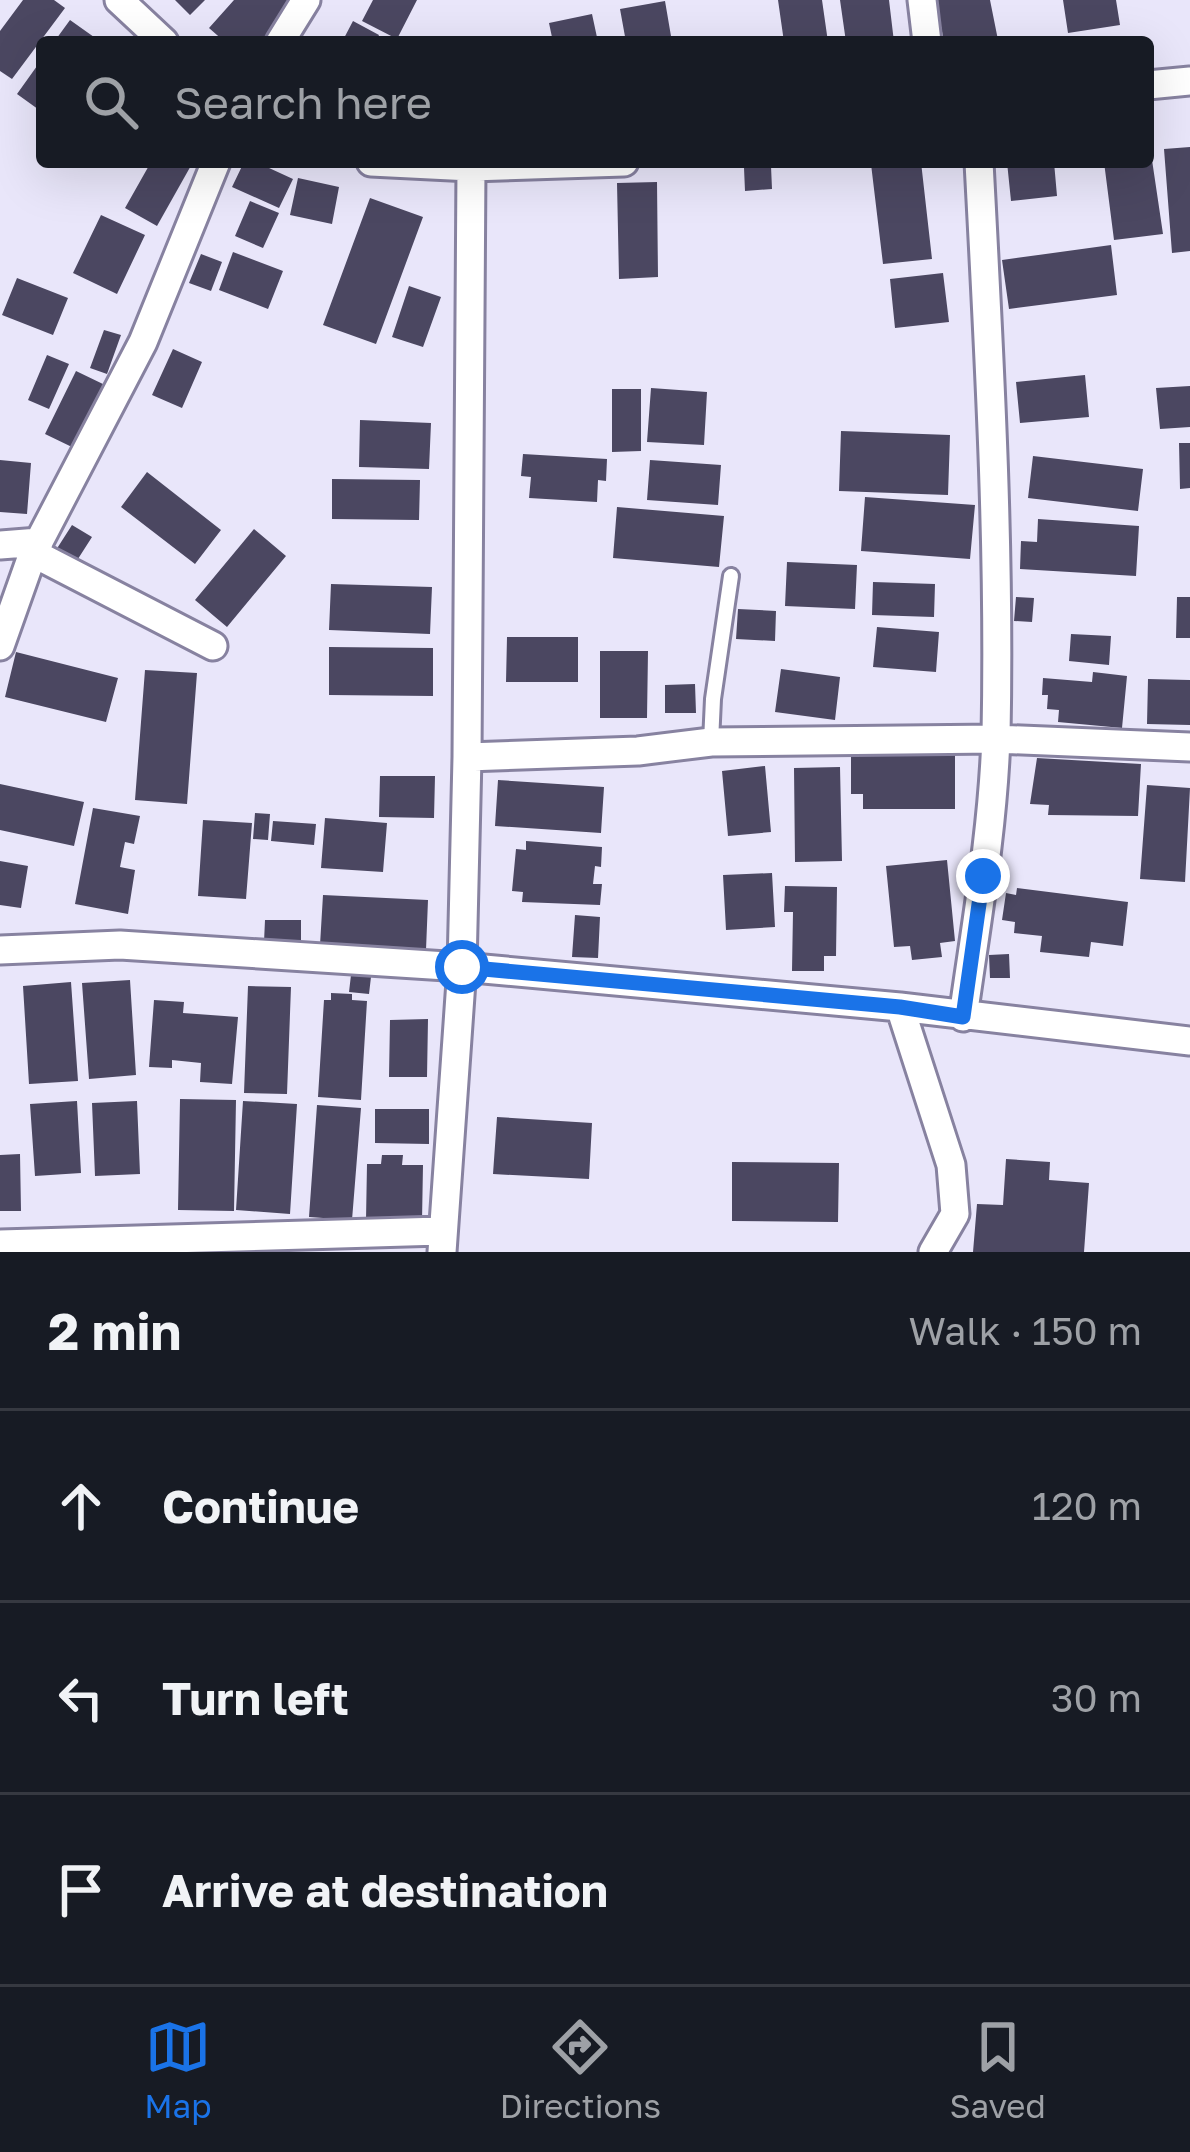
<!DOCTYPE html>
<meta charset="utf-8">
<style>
:root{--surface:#171b24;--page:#20242c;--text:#f1f3f6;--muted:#9ea1a6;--line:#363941;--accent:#1a73e8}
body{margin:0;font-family:"Golos Text",sans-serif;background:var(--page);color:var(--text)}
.stop{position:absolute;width:36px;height:36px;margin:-27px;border:9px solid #1a73e8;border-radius:50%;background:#fff}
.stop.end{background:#1a73e8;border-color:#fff;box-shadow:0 3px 12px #0008}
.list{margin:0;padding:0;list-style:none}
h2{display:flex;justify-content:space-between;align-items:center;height:156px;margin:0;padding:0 48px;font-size:51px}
h2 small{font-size:39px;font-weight:400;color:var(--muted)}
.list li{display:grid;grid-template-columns:78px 1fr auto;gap:36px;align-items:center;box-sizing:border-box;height:192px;padding:0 48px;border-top:3px solid var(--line)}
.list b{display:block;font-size:45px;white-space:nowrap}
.list em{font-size:39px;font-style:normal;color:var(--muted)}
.icon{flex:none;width:66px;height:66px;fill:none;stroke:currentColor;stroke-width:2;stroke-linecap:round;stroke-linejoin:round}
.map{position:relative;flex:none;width:1190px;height:1252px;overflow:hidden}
.search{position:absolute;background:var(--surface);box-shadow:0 12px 48px #0002;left:36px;right:36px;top:36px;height:132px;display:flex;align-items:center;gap:30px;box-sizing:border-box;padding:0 42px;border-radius:12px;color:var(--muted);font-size:45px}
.sheet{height:732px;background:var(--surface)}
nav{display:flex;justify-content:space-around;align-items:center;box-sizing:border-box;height:168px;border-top:3px solid var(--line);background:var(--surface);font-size:33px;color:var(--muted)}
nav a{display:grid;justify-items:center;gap:6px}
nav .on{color:var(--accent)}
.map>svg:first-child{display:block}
</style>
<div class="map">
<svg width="1190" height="1252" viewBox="0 0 1190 1252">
<rect width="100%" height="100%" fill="#e9e6fa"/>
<path fill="#4b4761" d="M 23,0 L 54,0 L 65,8 L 12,79 L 0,71 L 0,31 Z
M 175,0 L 205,0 L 190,15 Z
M 234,0 L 298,0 L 261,42 L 225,42 L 209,28 Z
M 373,0 L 417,0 L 397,39 L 362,21 Z
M 778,0 L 822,0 L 828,42 L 784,42 Z
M 840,0 L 889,0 L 894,42 L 846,42 Z
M 936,0 L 990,0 L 998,40 L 944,42 Z
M 1063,0 L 1116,0 L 1120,25 L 1068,33 Z
M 665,1 L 672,42 L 626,42 L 620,9 Z
M 592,14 L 598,42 L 553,42 L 549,23 Z
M 70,20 L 101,42 L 54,42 Z
M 353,21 L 379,35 L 376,42 L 342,42 Z
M 42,59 L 42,112 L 17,94 Z
M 1148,133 L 1163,234 L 1114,240 L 1104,162 L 1148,162 Z
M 1190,147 L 1190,251 L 1172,253 L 1164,149 Z
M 151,162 L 193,162 L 157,226 L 125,208 Z
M 244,162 L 256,162 L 293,179 L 279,208 L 232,187 Z
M 889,162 L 921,162 L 932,259 L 883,264 L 871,164 Z
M 1007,162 L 1054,162 L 1057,196 L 1011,201 Z
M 771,166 L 772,189 L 745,191 L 744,168 Z
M 298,178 L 339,187 L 332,224 L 290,215 Z
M 657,182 L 658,277 L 619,279 L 617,183 Z
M 370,198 L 423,217 L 376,344 L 323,325 Z
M 250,201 L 279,213 L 263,248 L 235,236 Z
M 101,215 L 145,235 L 117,294 L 73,273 Z
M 1111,245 L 1117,295 L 1009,309 L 1002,260 Z
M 233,252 L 283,271 L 268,309 L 219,290 Z
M 201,254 L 222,262 L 211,291 L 189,283 Z
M 943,273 L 949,322 L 895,328 L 890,279 Z
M 17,278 L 68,298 L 53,335 L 2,315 Z
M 409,286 L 441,297 L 423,347 L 392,337 Z
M 104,330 L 121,335 L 107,374 L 90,368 Z
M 173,349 L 202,362 L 182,408 L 152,395 Z
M 47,355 L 69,364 L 49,409 L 28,400 Z
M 76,371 L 105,385 L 74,448 L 45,434 Z
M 1085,375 L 1089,417 L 1020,423 L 1016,382 Z
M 1190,386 L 1190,427 L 1160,429 L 1156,388 Z
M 651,388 L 707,392 L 704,445 L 647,442 Z
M 612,389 L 641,389 L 641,451 L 612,452 Z
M 360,420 L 431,423 L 429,469 L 359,467 Z
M 841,431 L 950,435 L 948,495 L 839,491 Z
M 1179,443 L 1190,443 L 1190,488 L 1180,489 Z
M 523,454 L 607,459 L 606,481 L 598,480 L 597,502 L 529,498 L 531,477 L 521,476 Z
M 1033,456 L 1143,469 L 1138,511 L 1028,498 Z
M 0,460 L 31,463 L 27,514 L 0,512 Z
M 650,460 L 721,465 L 718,505 L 647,500 Z
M 147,472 L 221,530 L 195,564 L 121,507 Z
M 332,479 L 420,480 L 419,520 L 332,519 Z
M 865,497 L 975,505 L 970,559 L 861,551 Z
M 617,507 L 724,516 L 719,567 L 613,558 Z
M 1038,519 L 1139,526 L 1136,576 L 1020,569 L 1021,541 L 1037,542 Z
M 72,525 L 92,537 L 76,562 L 56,550 Z
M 254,529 L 286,556 L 227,627 L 195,600 Z
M 787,562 L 857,565 L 855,609 L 785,606 Z
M 873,582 L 935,584 L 934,617 L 872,615 Z
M 331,584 L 432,587 L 430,634 L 329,630 Z
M 1016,597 L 1034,598 L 1032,622 L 1014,621 Z
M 1177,597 L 1190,597 L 1190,638 L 1176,638 Z
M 738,609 L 776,611 L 775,641 L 736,639 Z
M 877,627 L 939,632 L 936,672 L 873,667 Z
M 1071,634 L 1111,636 L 1109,665 L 1069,661 Z
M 507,637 L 578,637 L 578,682 L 506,682 Z
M 329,647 L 433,648 L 433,696 L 329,695 Z
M 600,651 L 648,651 L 647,718 L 600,718 Z
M 16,652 L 118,678 L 106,722 L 5,697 Z
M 781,669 L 840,677 L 835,720 L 775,712 Z
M 145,670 L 197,673 L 187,804 L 135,800 Z
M 1093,672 L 1127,676 L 1122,728 L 1058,722 L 1059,710 L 1047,709 L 1048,695 L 1042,695 L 1043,678 L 1092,682 Z
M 1148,679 L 1190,680 L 1190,725 L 1147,724 Z
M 695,684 L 696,713 L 665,713 L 665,685 Z
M 851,752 L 955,753 L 955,809 L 863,809 L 863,794 L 851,794 Z
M 1037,758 L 1141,764 L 1138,816 L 1048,815 L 1049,805 L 1030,804 Z
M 765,766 L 771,832 L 728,836 L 722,771 Z
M 840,767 L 842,861 L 795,862 L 794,768 Z
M 380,776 L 435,776 L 434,818 L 379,817 Z
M 498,780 L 604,787 L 601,833 L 495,826 Z
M 0,784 L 84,802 L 74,846 L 0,830 Z
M 1147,785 L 1190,788 L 1185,882 L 1140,879 Z
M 93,808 L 140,816 L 134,844 L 125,842 L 120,867 L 135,870 L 128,914 L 75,904 Z
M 255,813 L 270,814 L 268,840 L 253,839 Z
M 325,818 L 387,823 L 383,872 L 321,868 Z
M 203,820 L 252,823 L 246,899 L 198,896 Z
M 273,821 L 316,824 L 314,845 L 271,841 Z
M 526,841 L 602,847 L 601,867 L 595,866 L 593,884 L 602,884 L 600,905 L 522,902 L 523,892 L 512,891 L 516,849 L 526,850 Z
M 947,860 L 955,941 L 940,943 L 942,957 L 912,960 L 910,946 L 894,947 L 886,866 Z
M 0,861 L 28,866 L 21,908 L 0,905 Z
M 772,873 L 775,927 L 726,930 L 723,875 Z
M 785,886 L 837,887 L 836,956 L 824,956 L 824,971 L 792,971 L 793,912 L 784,912 Z
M 1017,888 L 1128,902 L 1123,946 L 1091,942 L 1089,957 L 1040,952 L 1042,936 L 1014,933 L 1015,922 L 1002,920 L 1006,893 L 1016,895 Z
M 323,895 L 428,900 L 426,950 L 320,945 Z
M 575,915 L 600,917 L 598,958 L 572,957 Z
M 265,920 L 301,920 L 301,943 L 264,942 Z
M 1009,954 L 1010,978 L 990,978 L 989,955 Z
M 351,975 L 371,977 L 369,994 L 349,992 Z
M 130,980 L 136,1075 L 89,1079 L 82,983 Z
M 71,982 L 78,1081 L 29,1084 L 23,986 Z
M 248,986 L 291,987 L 287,1094 L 244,1093 Z
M 331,993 L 352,994 L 352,1000 L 367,1001 L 361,1100 L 318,1097 L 324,1000 L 331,1000 Z
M 154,1000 L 184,1002 L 183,1013 L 238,1017 L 232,1084 L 200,1082 L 201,1063 L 172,1060 L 172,1068 L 149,1067 Z
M 428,1019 L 427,1077 L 389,1077 L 390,1020 Z
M 180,1099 L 236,1100 L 234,1211 L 178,1210 Z
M 77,1101 L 81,1173 L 35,1176 L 30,1104 Z
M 137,1101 L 140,1174 L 95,1176 L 92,1103 Z
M 243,1101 L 297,1104 L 290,1214 L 236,1210 Z
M 317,1105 L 361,1108 L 352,1220 L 309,1217 Z
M 375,1109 L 429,1109 L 429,1144 L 375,1143 Z
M 497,1117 L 592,1123 L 589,1179 L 493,1174 Z
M 20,1154 L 21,1211 L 0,1211 L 0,1155 Z
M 382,1155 L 403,1155 L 402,1165 L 423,1165 L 422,1221 L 366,1220 L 367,1164 L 381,1164 Z
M 1006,1159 L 1050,1162 L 1049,1180 L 1089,1183 L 1084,1252 L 973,1252 L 977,1204 L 1003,1205 Z
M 732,1162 L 839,1163 L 838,1222 L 732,1221 Z"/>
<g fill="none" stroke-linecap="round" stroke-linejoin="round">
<g stroke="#8782a0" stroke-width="20">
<path id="lane" d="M 711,742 L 713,699 L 731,576"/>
</g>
<g stroke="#8782a0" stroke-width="33">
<path id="street" d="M 119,0 L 164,42
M 922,0 L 927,42
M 280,42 L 306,0
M 1148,85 L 1190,81
M 371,162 L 471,167 L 624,162
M 0,545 L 39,542
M 33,553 L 213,646
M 0,646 L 33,553 L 143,342 L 216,162
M 467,757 L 638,751 L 711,742 L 996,739 L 1190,747
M 0,950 L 120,945 L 462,967 L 900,1007 L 1190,1041
M 900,1007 L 951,1165 L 955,1214 L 933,1252
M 963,1017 C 976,924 993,830 996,736 C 1000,544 989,353 979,162
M 0,1244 L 441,1231
M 442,1252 L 462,967 L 467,757 L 471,167"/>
</g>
<use href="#lane" stroke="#fff" stroke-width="14"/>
<use href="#street" stroke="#fff" stroke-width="27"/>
</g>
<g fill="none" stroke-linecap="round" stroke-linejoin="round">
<path stroke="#1a73e8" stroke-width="15" d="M 462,967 L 900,1007 L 963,1017 L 983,876"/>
</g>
</svg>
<div class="stop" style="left:462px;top:967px"></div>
<div class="stop end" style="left:983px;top:876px"></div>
<div class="search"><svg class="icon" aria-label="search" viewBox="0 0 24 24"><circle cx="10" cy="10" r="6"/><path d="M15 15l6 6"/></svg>Search here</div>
</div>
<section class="sheet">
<h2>2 min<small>Walk · 150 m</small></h2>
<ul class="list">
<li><svg class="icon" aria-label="ahead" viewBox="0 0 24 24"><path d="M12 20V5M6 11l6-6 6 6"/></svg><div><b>Continue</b></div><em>120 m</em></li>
<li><svg class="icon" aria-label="left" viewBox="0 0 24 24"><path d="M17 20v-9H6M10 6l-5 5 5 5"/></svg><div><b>Turn left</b></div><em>30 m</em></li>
<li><svg class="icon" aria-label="arrive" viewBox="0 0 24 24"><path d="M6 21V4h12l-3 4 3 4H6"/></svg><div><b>Arrive at destination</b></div></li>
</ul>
</section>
<nav>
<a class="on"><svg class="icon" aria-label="map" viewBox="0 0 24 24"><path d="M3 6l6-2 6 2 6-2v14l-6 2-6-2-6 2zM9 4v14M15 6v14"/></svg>Map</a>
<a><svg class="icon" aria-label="directions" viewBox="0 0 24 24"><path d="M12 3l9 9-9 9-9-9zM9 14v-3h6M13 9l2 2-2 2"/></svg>Directions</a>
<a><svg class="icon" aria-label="saved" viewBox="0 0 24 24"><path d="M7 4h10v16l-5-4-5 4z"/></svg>Saved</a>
</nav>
